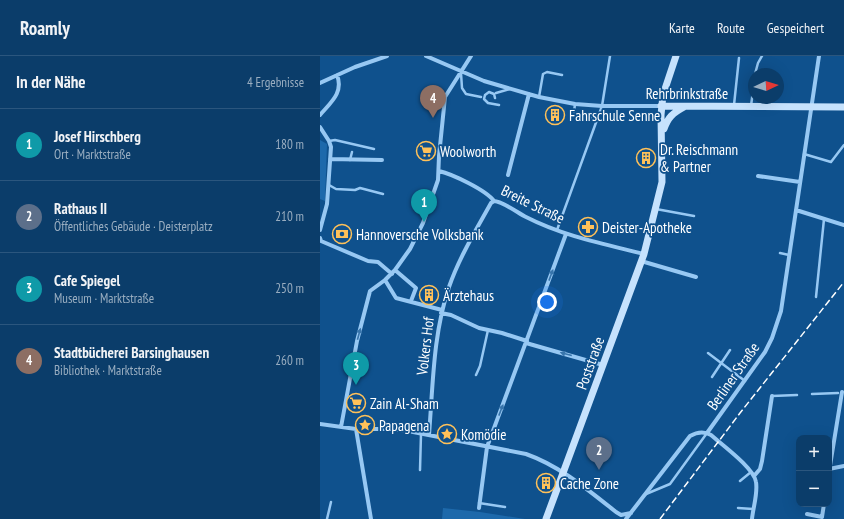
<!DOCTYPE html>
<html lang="de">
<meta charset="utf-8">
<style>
:root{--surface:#0b3d6a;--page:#194872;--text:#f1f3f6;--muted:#9aaec1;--line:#2b567e;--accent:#e69b98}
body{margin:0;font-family:"PT Sans Narrow",sans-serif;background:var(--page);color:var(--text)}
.controls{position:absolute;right:12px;bottom:12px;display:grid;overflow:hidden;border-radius:8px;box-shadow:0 4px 16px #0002}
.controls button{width:36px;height:36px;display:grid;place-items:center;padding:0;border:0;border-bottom:1px solid var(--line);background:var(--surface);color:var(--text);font:20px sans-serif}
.compass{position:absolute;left:428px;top:12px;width:36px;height:36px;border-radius:50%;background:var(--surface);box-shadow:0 4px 16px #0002;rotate:86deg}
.you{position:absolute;left:227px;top:246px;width:14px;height:14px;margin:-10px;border:3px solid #fff;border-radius:50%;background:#1a73e8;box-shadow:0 0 0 6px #1a73e833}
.badge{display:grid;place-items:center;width:26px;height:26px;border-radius:50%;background:var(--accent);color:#fff;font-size:13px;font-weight:700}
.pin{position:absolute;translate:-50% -33px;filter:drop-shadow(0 1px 2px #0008)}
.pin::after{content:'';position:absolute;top:21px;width:14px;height:12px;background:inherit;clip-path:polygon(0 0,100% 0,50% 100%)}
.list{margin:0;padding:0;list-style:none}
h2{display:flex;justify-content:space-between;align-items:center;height:52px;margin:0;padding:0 16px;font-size:17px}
h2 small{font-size:13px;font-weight:400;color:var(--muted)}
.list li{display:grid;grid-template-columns:26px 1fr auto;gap:12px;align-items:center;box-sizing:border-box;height:72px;padding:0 16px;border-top:1px solid var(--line)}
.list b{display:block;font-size:15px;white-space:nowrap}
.list p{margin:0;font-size:13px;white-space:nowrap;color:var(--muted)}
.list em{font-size:13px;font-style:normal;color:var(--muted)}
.map{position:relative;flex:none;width:524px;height:463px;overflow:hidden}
header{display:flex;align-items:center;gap:24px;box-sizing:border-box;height:56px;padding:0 20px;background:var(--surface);border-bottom:1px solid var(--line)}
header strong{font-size:19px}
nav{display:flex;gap:22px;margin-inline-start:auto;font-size:14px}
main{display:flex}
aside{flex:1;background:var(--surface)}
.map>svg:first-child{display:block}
</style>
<header>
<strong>Roamly</strong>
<nav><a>Karte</a><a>Route</a><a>Gespeichert</a></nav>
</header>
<main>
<aside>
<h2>In der Nähe<small>4 Ergebnisse</small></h2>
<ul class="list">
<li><span class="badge" style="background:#0f9aa8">1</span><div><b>Josef Hirschberg</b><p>Ort · Marktstraße</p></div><em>180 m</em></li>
<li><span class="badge" style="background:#5c6f8a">2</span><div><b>Rathaus II</b><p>Öffentliches Gebäude · Deisterplatz</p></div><em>210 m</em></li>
<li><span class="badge" style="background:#0f9aa8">3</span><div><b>Cafe Spiegel</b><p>Museum · Marktstraße</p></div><em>250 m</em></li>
<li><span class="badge" style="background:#8d6e63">4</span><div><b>Stadtbücherei Barsinghausen</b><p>Bibliothek · Marktstraße</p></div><em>260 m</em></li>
</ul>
</aside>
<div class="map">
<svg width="524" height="463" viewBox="0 0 524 463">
<rect width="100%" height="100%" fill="#0f518d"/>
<path fill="#1d69ab" d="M 0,84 L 7,88 L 5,145 L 0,143 Z
M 123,452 L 160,456 L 205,463 L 122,463 Z"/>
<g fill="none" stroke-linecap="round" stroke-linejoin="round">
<path stroke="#97c8f3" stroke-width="2.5" d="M 141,17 L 142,32 L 146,38 L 161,41
M 435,18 L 438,7 L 442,0
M 176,37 L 190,33
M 219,41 L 223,18 L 227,16 L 242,19
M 175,42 L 174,38 L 169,36 L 165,39 L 164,43 L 168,47 L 179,49
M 255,48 L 254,56 L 260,59 L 278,63
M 414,49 L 419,2
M 431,50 L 434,27
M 9,85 L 15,84 L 54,93
M 484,98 L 511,106 L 524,89
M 30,104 L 32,96
M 9,129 L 16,133 L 35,134 L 40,132 L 63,138
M 336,153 L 374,160
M 237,174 L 282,50 L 290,0
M 460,197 L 469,199
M 496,241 L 504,163
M 388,297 L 425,325
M 156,319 L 160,310 L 168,274
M 392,321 L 410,294
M 492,338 L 518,337
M 452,340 L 477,339
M 100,414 L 101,378
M 420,425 L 431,416
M 326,438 L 350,428 L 387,377
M 159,447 L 185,451
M 418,452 L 433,453
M 7,463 L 11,446"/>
<path stroke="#97c8f3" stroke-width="4" d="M 106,0 L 164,25 L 219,41 L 255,48 L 282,50 L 341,50
M 0,27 L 35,11 L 67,0
M 0,59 C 10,47 24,37 17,19
M 0,71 L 9,85 L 11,91 L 7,148 L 0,174
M 10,103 L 62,104
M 119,115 C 132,118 166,134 174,145 C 182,145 198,157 206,161 C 243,180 284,188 324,198
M 188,119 L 209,38
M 438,120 L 480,126
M 476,154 L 524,169
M 0,182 L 1,185 L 48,205 L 58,206 L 72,218
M 321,205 L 376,221
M 75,214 L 96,232 L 91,245
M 65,224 L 76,242 L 122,254
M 121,257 L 131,259 L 159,272 L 182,277 L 207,285
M 206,287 L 283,309
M 0,368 L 36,373 L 74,373 L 88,375 L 206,398 C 240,410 268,434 296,456 L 301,459 L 311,457
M 21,371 L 37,285 L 50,235 L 65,224 L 75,214 L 90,193 L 103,167 L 118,124 L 119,100 L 125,41 L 151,0
M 36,373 L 51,463
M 387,377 L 445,296 L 452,282 L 461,255 L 499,0
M 109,379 C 113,329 113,278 129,231 C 139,202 156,174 171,147 L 174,145
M 509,413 L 524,410
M 509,416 L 522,336
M 434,420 L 440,413 L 442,405 L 452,340
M 159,452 L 167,391 L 246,178
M 487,458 L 502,461 L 504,448
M 306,463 L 370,380 C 377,376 384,375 391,379 C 402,389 434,412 436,426 C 438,437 433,452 432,463"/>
<path stroke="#c6e2fd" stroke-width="7" d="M 341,50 L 524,51
M 344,73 C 348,61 353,57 364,51
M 226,463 L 324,198 L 342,126 L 341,59 L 343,39 L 356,0"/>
<path stroke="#fff" stroke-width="1.5" stroke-dasharray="7 3" stroke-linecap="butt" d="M 340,463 L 420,357 L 524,226"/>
</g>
<defs><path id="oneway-solid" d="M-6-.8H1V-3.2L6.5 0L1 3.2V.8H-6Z"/></defs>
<g fill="#3875ac">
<use href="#oneway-solid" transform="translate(231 219) rotate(-70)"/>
<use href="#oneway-solid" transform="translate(39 278) rotate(-75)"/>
<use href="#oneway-solid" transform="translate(246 298) rotate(-165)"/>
<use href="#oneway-solid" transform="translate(181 354) rotate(-69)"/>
</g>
<defs>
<g id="building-ring" transform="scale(1)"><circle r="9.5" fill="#0f518d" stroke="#ffc159" stroke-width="1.5"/><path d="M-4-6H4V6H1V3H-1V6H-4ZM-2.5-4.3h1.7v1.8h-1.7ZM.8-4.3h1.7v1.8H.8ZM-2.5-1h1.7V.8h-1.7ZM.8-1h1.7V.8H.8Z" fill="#ffc159"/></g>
<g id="supermarket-ring" transform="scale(1)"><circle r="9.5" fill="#0f518d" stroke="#ffc159" stroke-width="1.5"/><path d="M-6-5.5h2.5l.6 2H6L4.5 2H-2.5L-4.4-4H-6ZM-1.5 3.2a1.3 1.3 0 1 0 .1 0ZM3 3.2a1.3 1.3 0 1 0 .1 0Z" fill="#ffc159"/></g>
<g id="pharmacy-ring" transform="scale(1)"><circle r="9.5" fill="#0f518d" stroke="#ffc159" stroke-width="1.5"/><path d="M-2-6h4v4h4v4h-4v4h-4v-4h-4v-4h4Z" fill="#ffc159"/></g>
<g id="bank-ring" transform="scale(1)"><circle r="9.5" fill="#0f518d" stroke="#ffc159" stroke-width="1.5"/><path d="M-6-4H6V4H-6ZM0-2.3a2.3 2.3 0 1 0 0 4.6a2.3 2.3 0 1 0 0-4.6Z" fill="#ffc159"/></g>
<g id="sight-ring" transform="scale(1)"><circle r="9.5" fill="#0f518d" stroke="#ffc159" stroke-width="1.5"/><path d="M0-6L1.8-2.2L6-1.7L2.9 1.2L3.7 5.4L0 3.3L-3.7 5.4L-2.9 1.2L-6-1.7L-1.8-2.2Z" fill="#ffc159"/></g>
</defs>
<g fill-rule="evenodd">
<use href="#building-ring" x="235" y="59"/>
<use href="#supermarket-ring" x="106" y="95"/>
<use href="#building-ring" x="326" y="102"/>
<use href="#pharmacy-ring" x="268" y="171"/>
<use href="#bank-ring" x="22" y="178"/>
<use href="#building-ring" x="109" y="239"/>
<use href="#supermarket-ring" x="36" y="347"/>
<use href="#sight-ring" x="45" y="369"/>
<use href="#sight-ring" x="127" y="378"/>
<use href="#building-ring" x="226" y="427"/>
</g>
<g text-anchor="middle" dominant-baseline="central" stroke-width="3.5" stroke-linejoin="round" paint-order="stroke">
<g font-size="15" fill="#fff" stroke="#0f518d">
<text x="367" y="37">Rehrbrinkstraße</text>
<text transform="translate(213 148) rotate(26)">Breite Straße</text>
<text transform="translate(105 290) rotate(-83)">Volkers Hof</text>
<text transform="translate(270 307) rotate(-70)">Poststraße</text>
<text transform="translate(413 320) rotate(-55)">Berliner Straße</text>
</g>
<g font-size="15" fill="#fff" stroke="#0f518d" text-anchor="start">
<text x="249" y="59">Fahrschule Senne</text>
<text x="340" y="93">Dr. Reischmann<tspan x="340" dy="17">&amp; Partner</tspan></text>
<text x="120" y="95">Woolworth</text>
<text x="282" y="171">Deister-Apotheke</text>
<text x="36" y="178">Hannoversche Volksbank</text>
<text x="123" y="239">Ärztehaus</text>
<text x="50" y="347">Zain Al-Sham</text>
<text x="59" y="369">Papagena</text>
<text x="141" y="378">Komödie</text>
<text x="240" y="427">Cache Zone</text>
</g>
</g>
</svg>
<div class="controls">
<button>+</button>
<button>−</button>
</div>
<svg class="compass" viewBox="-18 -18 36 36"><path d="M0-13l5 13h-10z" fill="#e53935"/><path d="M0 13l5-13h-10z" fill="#9aaec1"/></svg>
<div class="you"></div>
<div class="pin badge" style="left:104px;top:166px;background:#0f9aa8">1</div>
<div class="pin badge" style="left:279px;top:414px;background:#5c6f8a">2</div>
<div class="pin badge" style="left:36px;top:329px;background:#0f9aa8">3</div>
<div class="pin badge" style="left:113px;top:62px;background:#8d6e63">4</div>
</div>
</main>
